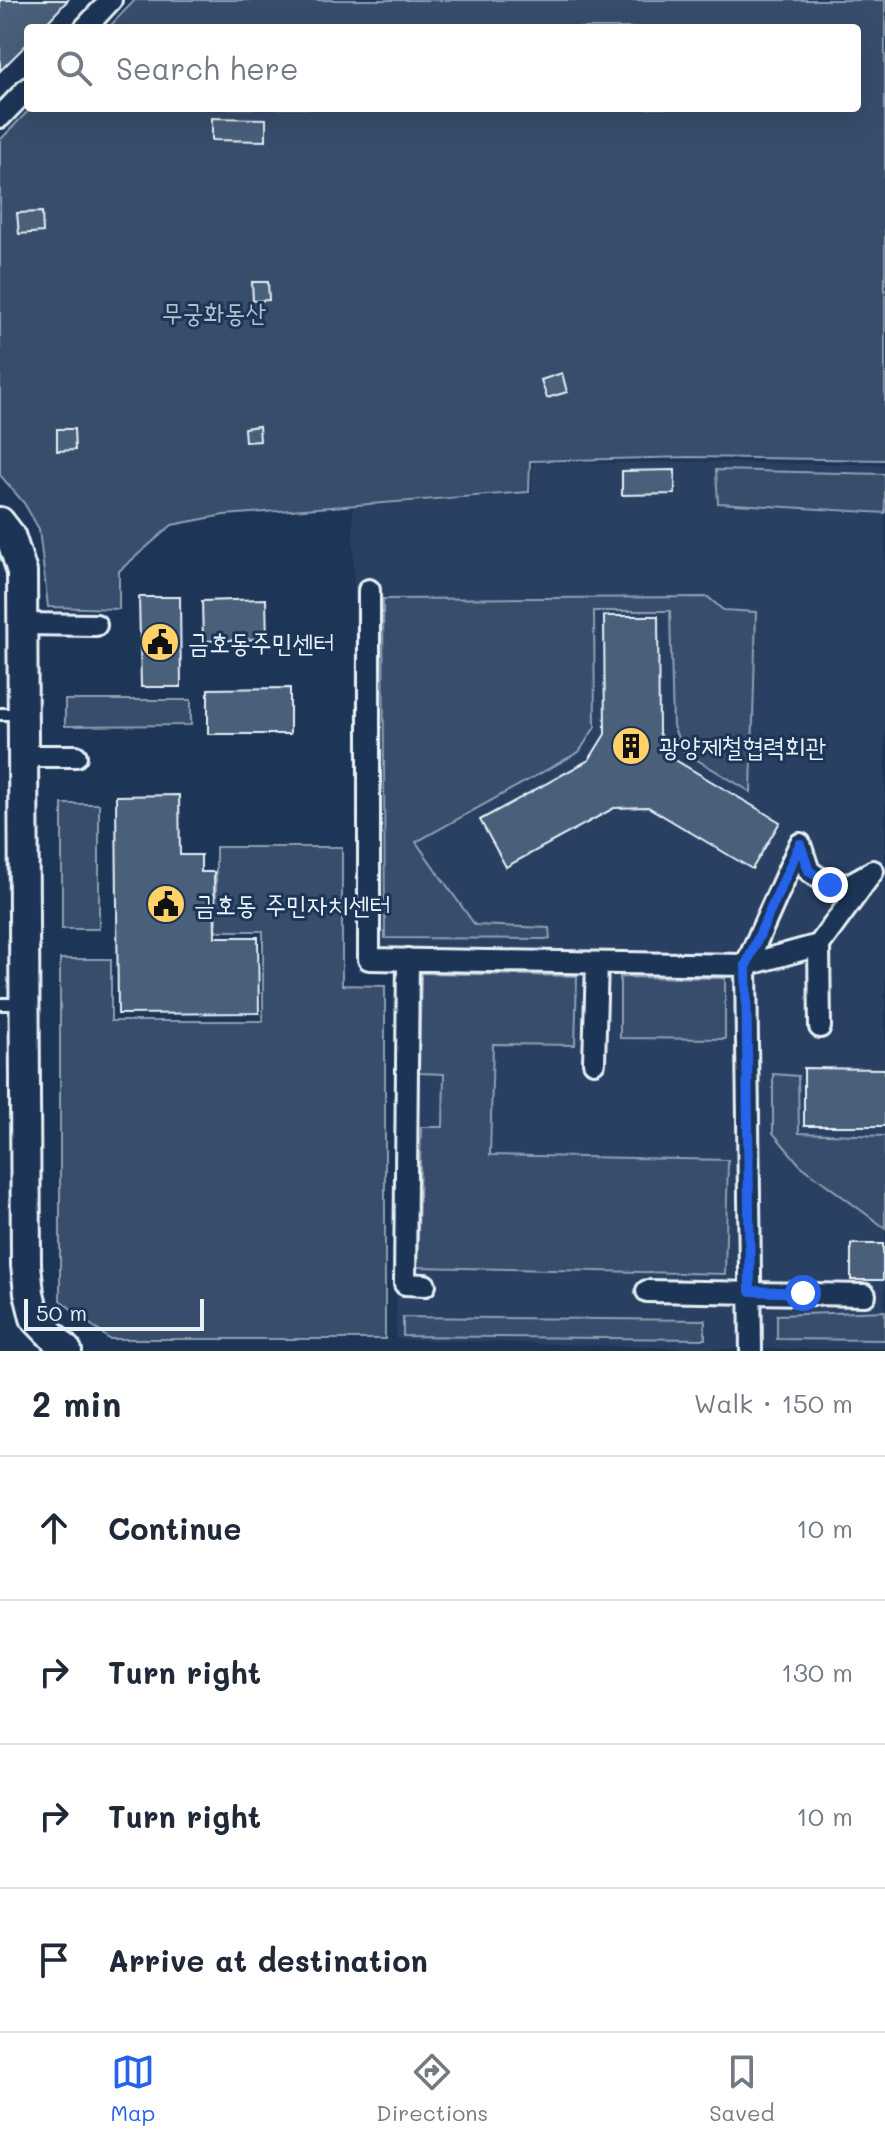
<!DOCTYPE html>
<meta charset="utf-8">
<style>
:root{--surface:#fff;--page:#f2f2f3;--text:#1f2937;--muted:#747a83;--line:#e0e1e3;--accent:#2563eb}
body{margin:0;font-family:Mali,"Poor Story",sans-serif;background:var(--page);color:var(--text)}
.scale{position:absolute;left:24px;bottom:20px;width:180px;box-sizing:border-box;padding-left:8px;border:4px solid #e8f1f8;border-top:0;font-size:22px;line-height:28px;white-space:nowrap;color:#e8f1f8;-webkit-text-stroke:6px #1d3557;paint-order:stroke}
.stop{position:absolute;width:24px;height:24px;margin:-18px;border:6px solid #2563eb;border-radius:50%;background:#fff}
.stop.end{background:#2563eb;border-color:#fff;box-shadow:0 2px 8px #0008}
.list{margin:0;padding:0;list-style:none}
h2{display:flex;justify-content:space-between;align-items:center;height:104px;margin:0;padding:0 32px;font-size:34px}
h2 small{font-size:26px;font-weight:400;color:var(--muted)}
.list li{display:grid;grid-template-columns:52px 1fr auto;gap:24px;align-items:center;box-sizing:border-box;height:144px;padding:0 32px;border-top:2px solid var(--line)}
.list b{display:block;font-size:30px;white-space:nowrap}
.list em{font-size:26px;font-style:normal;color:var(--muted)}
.icon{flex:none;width:44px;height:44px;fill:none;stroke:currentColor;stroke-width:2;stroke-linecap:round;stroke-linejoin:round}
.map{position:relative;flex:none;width:885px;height:1351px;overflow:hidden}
.search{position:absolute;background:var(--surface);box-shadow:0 8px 32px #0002;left:24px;right:24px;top:24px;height:88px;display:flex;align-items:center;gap:20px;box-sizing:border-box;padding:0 28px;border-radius:8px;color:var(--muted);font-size:30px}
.sheet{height:680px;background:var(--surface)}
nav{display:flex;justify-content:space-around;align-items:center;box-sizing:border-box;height:112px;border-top:2px solid var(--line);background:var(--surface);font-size:22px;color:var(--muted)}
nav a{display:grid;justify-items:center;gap:4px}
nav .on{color:var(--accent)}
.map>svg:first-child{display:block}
</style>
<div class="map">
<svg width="885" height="1351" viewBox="0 0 885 1351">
<rect width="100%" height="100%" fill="#1d3557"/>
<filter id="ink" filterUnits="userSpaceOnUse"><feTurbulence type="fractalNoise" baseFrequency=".0125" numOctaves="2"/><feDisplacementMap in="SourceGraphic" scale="16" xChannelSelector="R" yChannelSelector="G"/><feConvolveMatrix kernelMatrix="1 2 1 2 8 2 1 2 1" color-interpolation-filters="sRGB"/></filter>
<g filter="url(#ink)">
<path fill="#2a4162" d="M 714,462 L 885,465 L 885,1349 L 717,1349 L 396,1339 L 401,973 L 357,972 L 353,507 L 532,494 L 533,463 Z"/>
<path fill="#374d6c" stroke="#909fb2" stroke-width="2" d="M 135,0 L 885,0 L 885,460 L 691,457 L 530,461 L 529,492 L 224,515 L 172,525 L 119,571 L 119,609 L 48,607 L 39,529 L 24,503 L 0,475 L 0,140 L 31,108 L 857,108 L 857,28 L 108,28 Z
M 716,470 L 885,474 L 885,513 L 718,503 Z
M 708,597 L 723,610 L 756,612 L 751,792 L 684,752 L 673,726 L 670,611 L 594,611 L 595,727 L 579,752 L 416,842 L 475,925 L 549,928 L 550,939 L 385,938 L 383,599 Z
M 65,700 L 191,700 L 191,725 L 65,726 Z
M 62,804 L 99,804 L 99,929 L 62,929 Z
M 216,847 L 342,847 L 342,985 L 385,986 L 385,1339 L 109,1339 L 60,1300 L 60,959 L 111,959 L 111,1021 L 263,1021 L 263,931 L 216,931 Z
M 421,973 L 577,976 L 575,1045 L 493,1044 L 490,1155 L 728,1160 L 725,1274 L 417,1267 L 421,1127 L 443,1127 L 444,1074 L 419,1073 Z
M 620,977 L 725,978 L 725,1039 L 620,1038 Z
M 773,1074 L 798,1076 L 799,1133 L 885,1136 L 885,1228 L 800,1165 L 773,1133 Z
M 885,1311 L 885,1340 L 777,1339 L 777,1315 Z
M 403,1317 L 705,1320 L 705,1339 L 403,1336 Z"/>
<path fill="#495e7a" stroke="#e8f1f8" stroke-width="2" d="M 0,0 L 68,0 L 42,28 L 28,28 L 28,43 L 0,71 Z
M 212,118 L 266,119 L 266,141 L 212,140 Z
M 42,212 L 43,232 L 19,234 L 17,213 Z
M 252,282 L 268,282 L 269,300 L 253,301 Z
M 562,373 L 567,392 L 547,398 L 541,380 Z
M 259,426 L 260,441 L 245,442 L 244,428 Z
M 57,429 L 74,429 L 75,450 L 57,451 Z
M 675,470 L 675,494 L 622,495 L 622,471 Z
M 139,597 L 180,597 L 181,687 L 141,687 Z
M 266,599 L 267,639 L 203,641 L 202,601 Z
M 604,616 L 658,616 L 659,733 L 672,758 L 780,822 L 752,869 L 648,807 L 614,808 L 506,867 L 480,820 L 589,760 L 605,734 Z
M 290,688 L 290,734 L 208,734 L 208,689 Z
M 179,795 L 180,855 L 201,855 L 201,872 L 214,872 L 215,937 L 258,937 L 259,1013 L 118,1014 L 116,796 Z
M 804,1068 L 885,1069 L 885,1126 L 804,1126 Z
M 851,1244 L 883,1244 L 883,1280 L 851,1280 Z"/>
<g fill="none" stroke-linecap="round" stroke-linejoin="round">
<g stroke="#e8f1f8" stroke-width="16">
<path id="lane" d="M 0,714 L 21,714
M 0,1004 L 22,1004"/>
</g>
<g stroke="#e8f1f8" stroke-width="26">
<path id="street" d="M 85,28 L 111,0
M 0,117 L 28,88
M 369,590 L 369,959 L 746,965 L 819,945 L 873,871
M 23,624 L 96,625
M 23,756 L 76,756
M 800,844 L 809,871 L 830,885 L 850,884 L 870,873
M 819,945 L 820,1027
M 408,959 L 405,1284 L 425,1285
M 594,1062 L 597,963
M 647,1291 L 865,1295
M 751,1351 L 746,965 L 800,844"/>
</g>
<g stroke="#e8f1f8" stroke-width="34">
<path id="secondary" d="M 0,522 L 10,535 L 22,572 L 26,1265 L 29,1293 L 35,1318 L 67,1351"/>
</g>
<use href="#lane" stroke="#1d3557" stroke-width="10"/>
<use href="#street" stroke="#1d3557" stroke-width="20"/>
<use href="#secondary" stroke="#1d3557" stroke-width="28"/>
</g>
</g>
<g fill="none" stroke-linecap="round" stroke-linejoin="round" filter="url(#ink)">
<path stroke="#2563eb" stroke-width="10" d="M 803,1293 L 750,1291 L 746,965 L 800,844 L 809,871 L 830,885"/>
</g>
<defs>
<g id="civic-disc" transform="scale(2)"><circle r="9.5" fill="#ffd166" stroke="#1d3557"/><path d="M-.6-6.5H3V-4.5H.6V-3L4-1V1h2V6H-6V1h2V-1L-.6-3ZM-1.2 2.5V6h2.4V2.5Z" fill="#111"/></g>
<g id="building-disc" transform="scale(2)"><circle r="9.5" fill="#ffd166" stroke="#1d3557"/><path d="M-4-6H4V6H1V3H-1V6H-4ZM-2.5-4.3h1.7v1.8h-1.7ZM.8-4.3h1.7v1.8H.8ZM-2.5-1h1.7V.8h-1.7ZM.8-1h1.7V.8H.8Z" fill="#111"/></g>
</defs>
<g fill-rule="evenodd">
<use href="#civic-disc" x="160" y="642"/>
<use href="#building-disc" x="631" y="746"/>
<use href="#civic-disc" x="166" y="904"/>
</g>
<g text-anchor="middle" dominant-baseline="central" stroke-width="6" stroke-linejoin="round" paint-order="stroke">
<g font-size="26" fill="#b3c0ce" stroke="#1d3557">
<text x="214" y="312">무궁화동산</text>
</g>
<g font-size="26" fill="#e8f1f8" stroke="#1d3557" text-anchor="start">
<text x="188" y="642">금호동주민센터</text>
<text x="659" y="746">광양제철협력회관</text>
<text x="194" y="904">금호동 주민자치센터</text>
</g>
</g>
</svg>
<div class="scale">50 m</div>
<div class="stop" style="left:803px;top:1293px"></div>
<div class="stop end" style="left:830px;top:885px"></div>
<div class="search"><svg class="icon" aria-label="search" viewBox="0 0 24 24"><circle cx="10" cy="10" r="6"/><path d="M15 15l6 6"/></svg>Search here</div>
</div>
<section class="sheet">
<h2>2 min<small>Walk · 150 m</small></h2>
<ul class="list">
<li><svg class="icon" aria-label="ahead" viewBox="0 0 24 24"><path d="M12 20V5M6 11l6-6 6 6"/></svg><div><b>Continue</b></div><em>10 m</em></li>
<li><svg class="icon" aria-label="right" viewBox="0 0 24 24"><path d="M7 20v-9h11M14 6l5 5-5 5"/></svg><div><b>Turn right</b></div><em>130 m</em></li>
<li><svg class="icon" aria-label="right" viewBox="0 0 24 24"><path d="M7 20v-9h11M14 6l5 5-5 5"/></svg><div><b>Turn right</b></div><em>10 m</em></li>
<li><svg class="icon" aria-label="arrive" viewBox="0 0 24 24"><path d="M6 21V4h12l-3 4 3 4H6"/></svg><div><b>Arrive at destination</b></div></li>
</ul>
</section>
<nav>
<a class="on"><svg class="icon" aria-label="map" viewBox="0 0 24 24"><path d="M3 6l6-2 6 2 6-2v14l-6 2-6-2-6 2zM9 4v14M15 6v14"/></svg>Map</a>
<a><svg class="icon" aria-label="directions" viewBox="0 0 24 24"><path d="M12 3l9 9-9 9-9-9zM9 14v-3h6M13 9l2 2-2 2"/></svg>Directions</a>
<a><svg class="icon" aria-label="saved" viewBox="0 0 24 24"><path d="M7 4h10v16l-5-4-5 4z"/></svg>Saved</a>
</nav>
